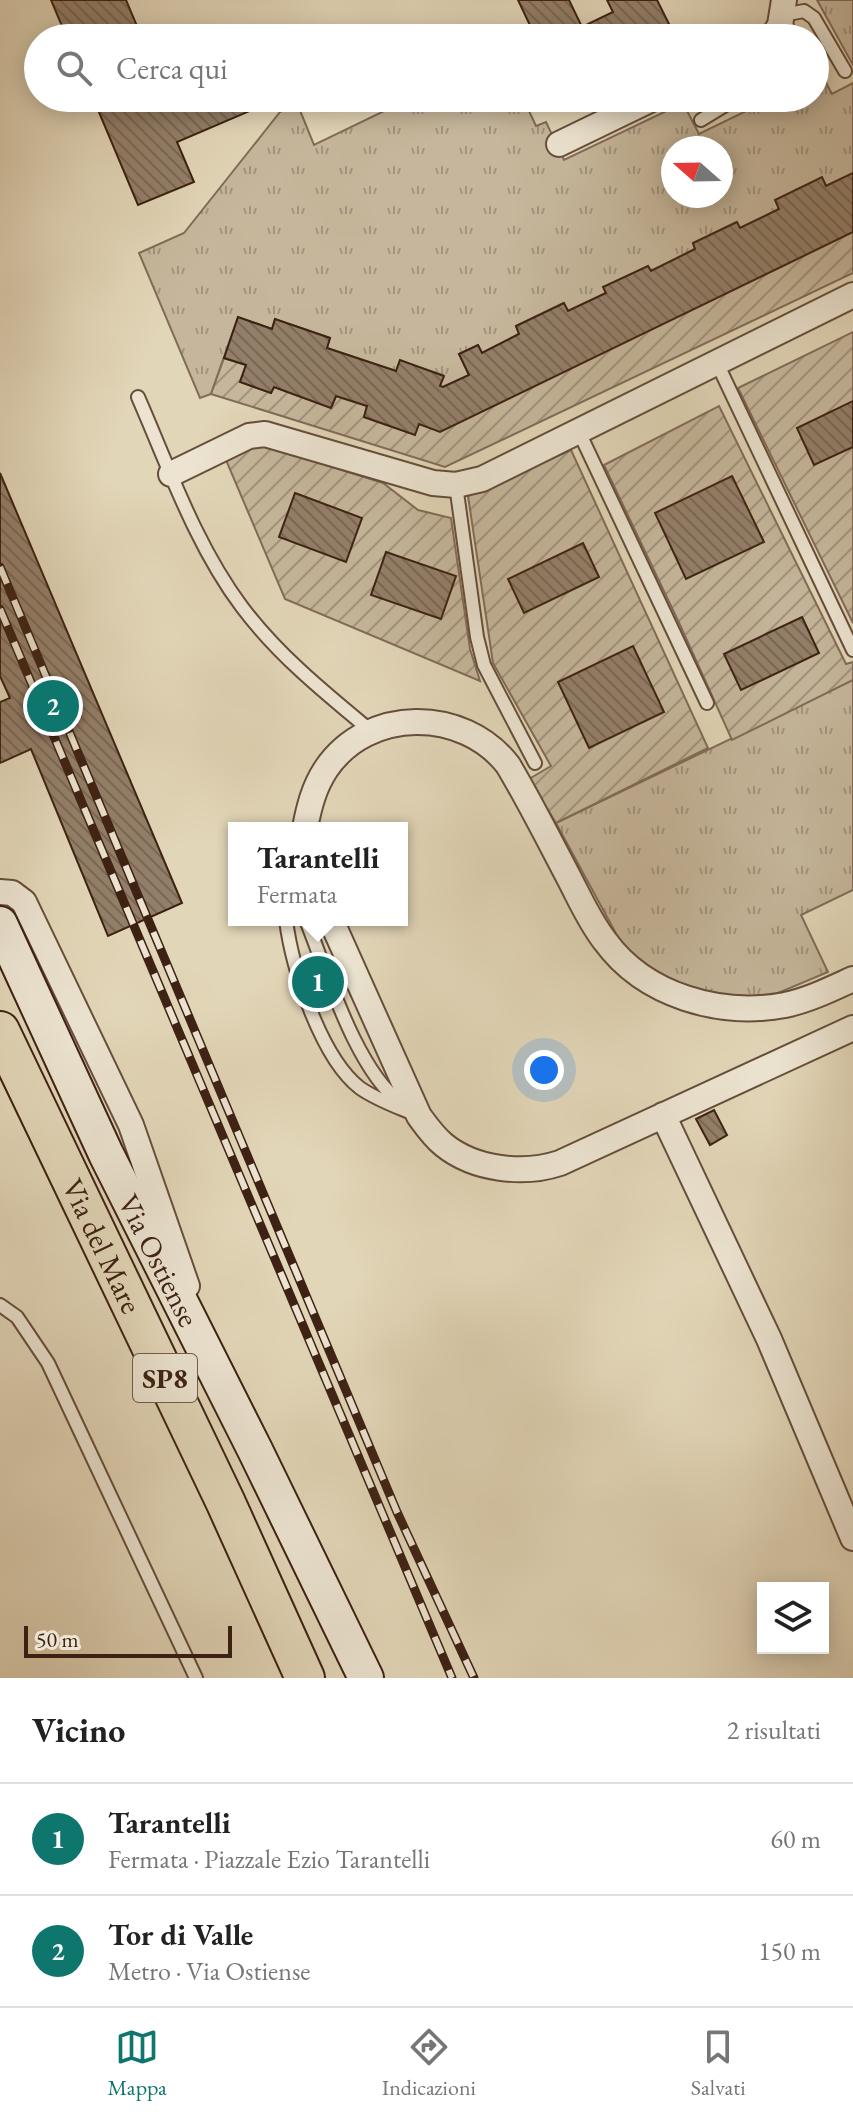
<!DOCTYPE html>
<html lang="it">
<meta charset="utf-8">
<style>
:root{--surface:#fff;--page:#f2f2f2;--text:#222;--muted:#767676;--line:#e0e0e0;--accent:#0f766e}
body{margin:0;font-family:"EB Garamond",serif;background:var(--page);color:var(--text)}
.controls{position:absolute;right:24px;bottom:24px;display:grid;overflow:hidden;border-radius:0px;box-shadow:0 4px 20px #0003}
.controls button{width:72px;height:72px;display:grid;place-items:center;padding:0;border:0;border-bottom:2px solid var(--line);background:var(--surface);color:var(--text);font:40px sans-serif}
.compass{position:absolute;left:661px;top:136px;width:72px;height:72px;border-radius:50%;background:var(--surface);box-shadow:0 4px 20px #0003;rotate:290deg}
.scale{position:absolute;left:24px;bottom:20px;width:208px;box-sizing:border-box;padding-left:8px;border:4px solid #3d2113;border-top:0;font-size:22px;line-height:28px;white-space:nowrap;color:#3d2113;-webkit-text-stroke:6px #ece4d1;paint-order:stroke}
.you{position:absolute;left:544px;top:1070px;width:28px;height:28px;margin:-20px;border:6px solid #fff;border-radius:50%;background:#1a73e8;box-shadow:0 0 0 12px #1a73e833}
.badge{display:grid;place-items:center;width:52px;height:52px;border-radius:50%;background:var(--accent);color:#fff;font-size:26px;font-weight:700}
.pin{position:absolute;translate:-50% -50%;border:4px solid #fff;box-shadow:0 2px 8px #0006}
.popup{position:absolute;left:228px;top:822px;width:180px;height:104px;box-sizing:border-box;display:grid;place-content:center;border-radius:0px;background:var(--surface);filter:drop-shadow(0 2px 6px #0005);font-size:26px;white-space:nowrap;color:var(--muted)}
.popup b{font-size:30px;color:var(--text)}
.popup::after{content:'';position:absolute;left:50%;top:100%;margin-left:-16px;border:16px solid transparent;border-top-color:var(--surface)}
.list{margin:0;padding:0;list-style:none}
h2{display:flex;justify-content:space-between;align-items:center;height:104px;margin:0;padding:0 32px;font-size:34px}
h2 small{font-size:26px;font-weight:400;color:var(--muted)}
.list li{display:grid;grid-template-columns:52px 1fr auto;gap:24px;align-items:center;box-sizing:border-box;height:112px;padding:0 32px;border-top:2px solid var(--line)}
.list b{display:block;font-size:30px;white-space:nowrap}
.list p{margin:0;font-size:26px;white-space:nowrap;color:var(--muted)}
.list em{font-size:26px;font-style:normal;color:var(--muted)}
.icon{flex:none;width:44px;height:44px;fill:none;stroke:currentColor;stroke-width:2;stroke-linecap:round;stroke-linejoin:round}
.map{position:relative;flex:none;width:853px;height:1678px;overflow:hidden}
.search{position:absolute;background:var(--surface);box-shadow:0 4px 20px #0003;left:24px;right:24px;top:24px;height:88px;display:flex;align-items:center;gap:20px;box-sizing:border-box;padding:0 28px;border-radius:44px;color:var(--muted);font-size:30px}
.sheet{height:328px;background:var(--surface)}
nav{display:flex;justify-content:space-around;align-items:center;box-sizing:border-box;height:112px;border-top:2px solid var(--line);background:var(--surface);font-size:22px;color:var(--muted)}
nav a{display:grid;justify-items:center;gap:4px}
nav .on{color:var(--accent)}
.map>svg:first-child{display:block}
</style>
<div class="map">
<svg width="853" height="1678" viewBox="0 0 853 1678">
<defs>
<pattern id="grass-tufts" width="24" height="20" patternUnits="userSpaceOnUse" patternTransform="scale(2)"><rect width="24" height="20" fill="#c6b79c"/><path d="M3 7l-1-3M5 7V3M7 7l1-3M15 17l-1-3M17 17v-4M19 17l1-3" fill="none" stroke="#a2947e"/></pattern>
<pattern id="garden-furrows" width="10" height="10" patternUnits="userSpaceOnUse" patternTransform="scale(2)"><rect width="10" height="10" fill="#c6b79c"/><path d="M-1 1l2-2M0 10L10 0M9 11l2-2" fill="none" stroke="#a2947e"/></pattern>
<pattern id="building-back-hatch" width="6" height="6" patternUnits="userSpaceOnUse" patternTransform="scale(2)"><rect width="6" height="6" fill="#937f69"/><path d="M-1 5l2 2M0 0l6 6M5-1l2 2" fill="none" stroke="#796855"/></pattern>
</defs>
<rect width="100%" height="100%" fill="#e2d6b8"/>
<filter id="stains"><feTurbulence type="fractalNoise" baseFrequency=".0025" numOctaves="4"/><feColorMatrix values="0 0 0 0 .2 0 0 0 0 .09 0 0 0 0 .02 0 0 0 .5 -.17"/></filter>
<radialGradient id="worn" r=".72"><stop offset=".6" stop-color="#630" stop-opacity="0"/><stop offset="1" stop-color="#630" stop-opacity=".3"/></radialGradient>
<path fill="url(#grass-tufts)" stroke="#826c58" stroke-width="2" fill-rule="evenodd" d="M 817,0 L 853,0 L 853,65 Z
M 815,62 L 832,94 L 853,83 L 853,173 L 826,186 L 822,178 L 779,209 L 740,228 L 736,222 L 693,243 L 695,249 L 651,271 L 648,266 L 604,287 L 606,293 L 568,311 L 563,303 L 516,326 L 519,334 L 482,353 L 478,345 L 459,354 L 469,375 L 443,387 L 440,386 L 443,375 L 400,361 L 396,371 L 327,348 L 330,338 L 275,319 L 272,329 L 238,317 L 211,394 L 200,398 L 139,253 L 184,233 L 280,112 L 297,103 L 314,145 L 411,98 L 523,98 L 536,126 L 546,122 L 564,160 L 683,103 L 699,134 L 773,98 L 815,98 ZM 673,148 L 721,148 L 721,196 L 673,196 Z
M 853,680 L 853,890 L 801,915 L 828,972 L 771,996 L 736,997 L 678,987 L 626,952 L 556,823 Z"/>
<path fill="url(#garden-furrows)" stroke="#826c58" stroke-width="2" d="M 853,232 L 853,273 L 445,467 L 211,394 L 224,358 L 246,365 L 240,382 L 271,393 L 274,387 L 331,408 L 336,396 L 367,406 L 364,417 L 414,434 L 419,424 L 440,431 Z
M 853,332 L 853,623 L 738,388 Z
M 719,406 L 846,664 L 853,662 L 853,680 L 732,740 L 681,627 L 604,465 Z
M 250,447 L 269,447 L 383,483 L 418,510 L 451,518 L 470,649 L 480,681 L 285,599 L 226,460 Z
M 571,450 L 708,748 L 556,823 L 529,779 L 551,766 L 493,663 L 468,496 Z"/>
<path fill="url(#building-back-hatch)" stroke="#3d2113" stroke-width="2" d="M 51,0 L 126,0 L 142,38 L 67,38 Z
M 518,0 L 569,0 L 582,27 L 613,12 L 607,0 L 657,0 L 673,32 L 661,38 L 649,38 L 647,34 L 638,38 L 536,38 Z
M 93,98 L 280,98 L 177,142 L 194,182 L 138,205 Z
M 853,173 L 853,232 L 440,432 L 419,424 L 415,435 L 364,417 L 367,406 L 336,396 L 331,408 L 274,387 L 271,393 L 240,382 L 246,365 L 224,358 L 238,317 L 272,329 L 275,319 L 330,338 L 327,348 L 396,371 L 400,360 L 444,376 L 440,386 L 443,387 L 469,375 L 459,354 L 478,345 L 482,353 L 519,334 L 516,326 L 564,303 L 568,311 L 606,293 L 603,287 L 648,266 L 651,271 L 695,249 L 693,243 L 737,222 L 740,228 L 779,209 L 775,200 L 822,177 L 826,186 Z
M 853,401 L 853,447 L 814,465 L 797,428 Z
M 0,473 L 182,903 L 108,936 L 31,749 L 0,763 L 0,702 L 10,698 L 0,676 Z
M 732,476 L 764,542 L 686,579 L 655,513 Z
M 295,493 L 362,518 L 346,562 L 279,537 Z
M 583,543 L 599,577 L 524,613 L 508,579 Z
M 386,552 L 456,576 L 441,619 L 371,595 Z
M 802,617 L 819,653 L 741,690 L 724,654 Z
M 633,646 L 664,712 L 589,748 L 558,682 Z
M 714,1110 L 727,1135 L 710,1145 L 696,1119 Z"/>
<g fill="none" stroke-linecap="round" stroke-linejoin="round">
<g stroke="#664e3c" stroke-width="16">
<path id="lane" d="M 791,38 L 783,15 L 804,11 L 814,18 L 845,71
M 701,120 L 737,98
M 717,363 L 853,650
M 138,397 C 169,468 196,546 242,607 C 278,655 325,693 371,731
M 579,432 L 707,703
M 456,485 L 477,637 L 484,665 L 535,763
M 286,920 C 292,968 321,1058 360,1088 C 377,1100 398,1107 416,1115
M 306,920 C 327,972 356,1070 401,1103
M 0,1305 L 17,1317 L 48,1363 L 196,1678"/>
</g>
<g stroke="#664e3c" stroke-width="28">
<path id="street" d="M 772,38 L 780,25 L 784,0
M 559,144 L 654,98
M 171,474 L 249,436 L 265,434 L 433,483 L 456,485 L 482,479 L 853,295
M 305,828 C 309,807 314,787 326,769 C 368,707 463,707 508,765 C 530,802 549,840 569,878 C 580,899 590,922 605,941 C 645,996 720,1017 785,1005 C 809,1000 831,989 853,979
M 0,892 L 12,893 L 24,902 L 131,1125 L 187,1286
M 331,920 L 419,1116 C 427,1127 434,1137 444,1145 C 475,1170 524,1175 560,1163 L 853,1028
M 663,1115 L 769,1339 L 853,1538"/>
</g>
<g stroke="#3d2113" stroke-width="38">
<g id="secondary">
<path id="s1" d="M 0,924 L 106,1154 L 255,1450 L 366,1678"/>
</g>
</g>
<g stroke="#3d2113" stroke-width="42">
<g id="primary">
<path id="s2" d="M 0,1031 L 225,1501 L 305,1678"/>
</g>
</g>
<use href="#lane" stroke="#ece4d1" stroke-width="12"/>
<use href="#street" stroke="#ece4d1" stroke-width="24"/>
<use href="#secondary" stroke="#ece4d1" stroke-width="34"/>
<use href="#primary" stroke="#e2d6b8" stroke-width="38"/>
<g stroke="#3d2113" stroke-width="9">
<path id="rail" d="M 0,567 L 397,1512 L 474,1678
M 0,609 L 452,1678"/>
</g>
<use href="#rail" stroke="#ece4d1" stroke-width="6" stroke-dasharray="18" stroke-linecap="butt"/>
</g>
<g text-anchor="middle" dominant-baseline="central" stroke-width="6" stroke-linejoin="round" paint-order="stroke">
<rect fill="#ece4d1" stroke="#725c4c" stroke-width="2" x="133" y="1354" width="64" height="48" rx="6"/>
<g font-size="28" font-weight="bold" fill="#3d2113">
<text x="165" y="1378">SP8</text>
</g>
<g font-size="30" fill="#3d2113" stroke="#ece4d1">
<text stroke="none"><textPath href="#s2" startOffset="238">Via del Mare</textPath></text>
<text stroke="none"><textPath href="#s1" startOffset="372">Via Ostiense</textPath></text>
</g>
</g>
<rect width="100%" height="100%" filter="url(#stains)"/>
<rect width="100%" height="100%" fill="url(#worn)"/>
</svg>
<div class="controls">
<button><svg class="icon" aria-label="layers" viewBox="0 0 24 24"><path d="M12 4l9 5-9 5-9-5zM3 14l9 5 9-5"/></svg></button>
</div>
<svg class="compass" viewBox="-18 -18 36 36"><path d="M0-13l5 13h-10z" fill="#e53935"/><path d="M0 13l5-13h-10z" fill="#767676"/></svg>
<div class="scale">50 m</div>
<div class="you"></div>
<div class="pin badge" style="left:318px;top:982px">1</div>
<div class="popup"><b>Tarantelli</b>Fermata</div>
<div class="pin badge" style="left:53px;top:706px">2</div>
<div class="search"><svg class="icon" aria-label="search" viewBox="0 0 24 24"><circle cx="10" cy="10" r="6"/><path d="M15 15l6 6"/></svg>Cerca qui</div>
</div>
<section class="sheet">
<h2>Vicino<small>2 risultati</small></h2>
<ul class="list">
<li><span class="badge">1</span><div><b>Tarantelli</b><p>Fermata · Piazzale Ezio Tarantelli</p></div><em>60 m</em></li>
<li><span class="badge">2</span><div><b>Tor di Valle</b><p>Metro · Via Ostiense</p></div><em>150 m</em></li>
</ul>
</section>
<nav>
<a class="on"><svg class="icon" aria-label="map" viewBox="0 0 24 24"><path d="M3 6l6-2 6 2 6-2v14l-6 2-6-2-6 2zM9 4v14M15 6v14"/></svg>Mappa</a>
<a><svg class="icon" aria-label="directions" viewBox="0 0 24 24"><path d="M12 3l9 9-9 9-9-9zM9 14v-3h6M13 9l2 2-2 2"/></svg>Indicazioni</a>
<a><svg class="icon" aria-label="saved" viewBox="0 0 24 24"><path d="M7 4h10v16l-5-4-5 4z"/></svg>Salvati</a>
</nav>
